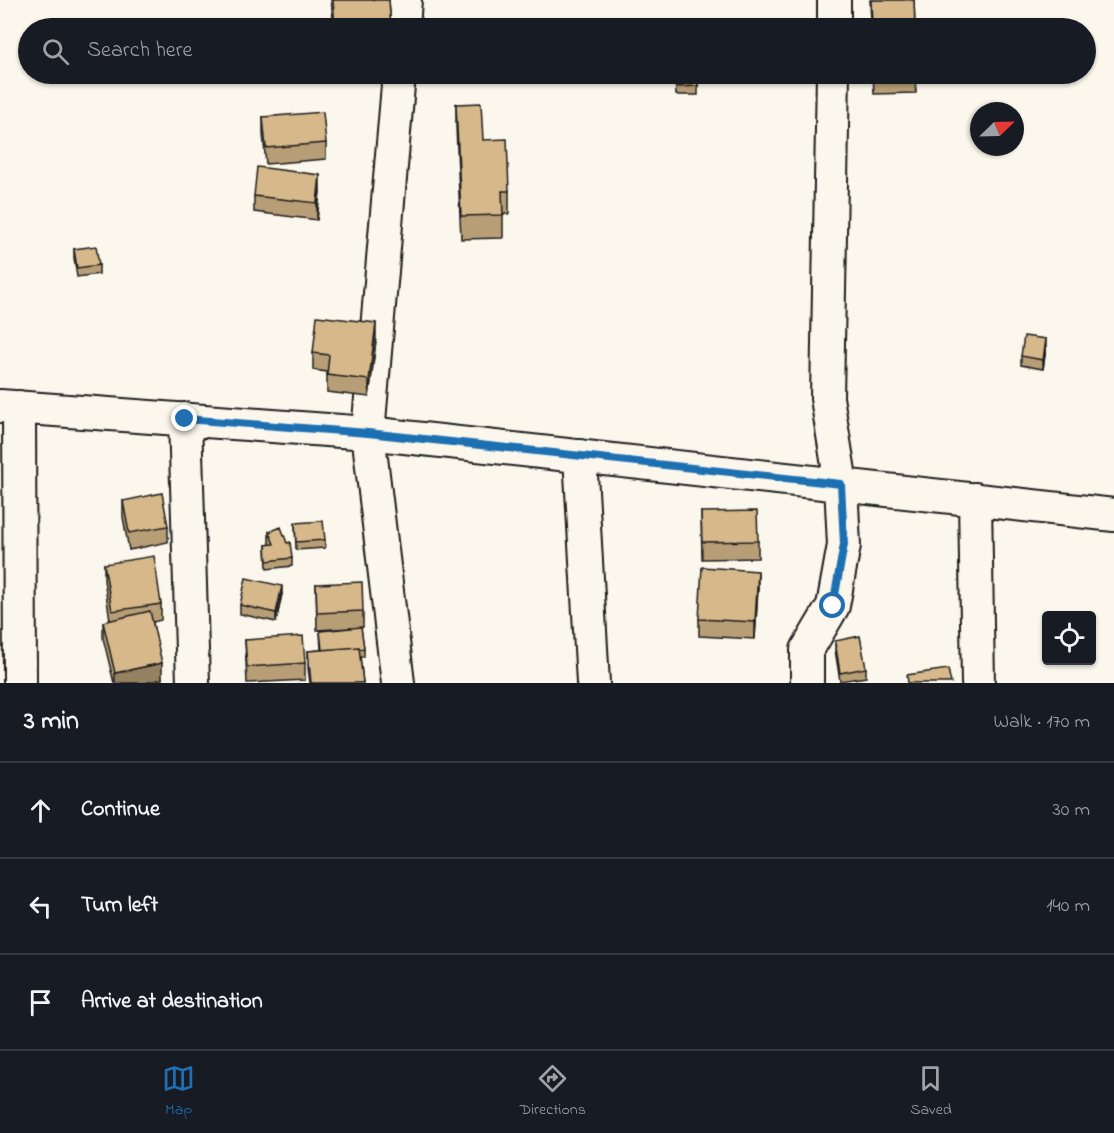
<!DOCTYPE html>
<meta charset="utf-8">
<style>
:root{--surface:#171b24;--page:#20242c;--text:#f1f3f6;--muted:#9ea1a6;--line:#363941;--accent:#1f6fb2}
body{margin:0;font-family:"Indie Flower",sans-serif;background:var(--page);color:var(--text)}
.controls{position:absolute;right:18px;bottom:18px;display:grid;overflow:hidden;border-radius:6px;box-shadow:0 2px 4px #0004}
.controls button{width:54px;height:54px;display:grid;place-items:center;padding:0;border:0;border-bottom:2px solid var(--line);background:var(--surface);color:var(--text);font:30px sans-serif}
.compass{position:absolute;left:970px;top:102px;width:54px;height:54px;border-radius:50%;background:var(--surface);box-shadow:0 2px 4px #0004;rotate:67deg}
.stop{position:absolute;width:18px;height:18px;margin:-14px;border:4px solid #1f6fb2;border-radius:50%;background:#fff}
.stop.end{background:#1f6fb2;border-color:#fff;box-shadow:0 2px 6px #0008}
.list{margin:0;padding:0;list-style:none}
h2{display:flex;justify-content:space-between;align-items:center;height:78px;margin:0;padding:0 24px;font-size:26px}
h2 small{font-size:20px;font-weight:400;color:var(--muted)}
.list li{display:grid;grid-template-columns:39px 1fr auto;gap:18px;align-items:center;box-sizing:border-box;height:96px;padding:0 24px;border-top:2px solid var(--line)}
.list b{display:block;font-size:22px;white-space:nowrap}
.list em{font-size:20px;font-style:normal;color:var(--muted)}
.icon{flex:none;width:33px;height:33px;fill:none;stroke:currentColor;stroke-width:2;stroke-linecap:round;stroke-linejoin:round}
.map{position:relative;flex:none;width:1114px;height:683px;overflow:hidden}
.search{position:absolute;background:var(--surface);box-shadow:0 2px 4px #0004;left:18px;right:18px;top:18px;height:66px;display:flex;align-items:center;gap:15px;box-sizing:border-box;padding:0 21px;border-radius:33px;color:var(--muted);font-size:22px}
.sheet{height:366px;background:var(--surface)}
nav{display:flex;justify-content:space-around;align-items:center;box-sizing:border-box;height:84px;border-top:2px solid var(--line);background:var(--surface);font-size:16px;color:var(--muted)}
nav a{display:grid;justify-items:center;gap:3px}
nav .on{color:var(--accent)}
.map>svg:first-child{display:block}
</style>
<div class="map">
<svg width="1114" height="683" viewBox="0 0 1114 683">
<rect width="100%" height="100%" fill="#fbf7ec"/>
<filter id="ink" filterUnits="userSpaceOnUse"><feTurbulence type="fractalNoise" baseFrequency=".0167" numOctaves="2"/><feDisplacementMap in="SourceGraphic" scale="12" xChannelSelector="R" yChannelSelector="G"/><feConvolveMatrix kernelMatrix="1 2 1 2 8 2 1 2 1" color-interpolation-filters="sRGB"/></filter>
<g filter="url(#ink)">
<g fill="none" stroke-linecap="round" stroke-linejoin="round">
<g stroke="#1c1c1c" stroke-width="36">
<path id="minor" d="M 403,28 L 405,0
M 834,28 L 834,0
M 0,406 L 368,433 L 1114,515
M 19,407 L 20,683
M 185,419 L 193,683
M 580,456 L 593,683
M 975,499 L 978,683
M 398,683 L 368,433 L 399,74
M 807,683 L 807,650 L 833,606 L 844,545 L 841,484 L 827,398 L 833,74"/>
</g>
<use href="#minor" stroke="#fbf7ec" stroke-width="32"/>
</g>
<path fill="#b89e77" stroke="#1c1c1c" stroke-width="1.5" d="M 331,0 L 389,0 L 391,28 L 334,28 Z
M 870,0 L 914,0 L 915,28 L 871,28 Z
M 675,74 L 698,74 L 698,95 L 676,95 Z
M 873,74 L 916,74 L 916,93 L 874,94 Z
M 456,104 L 483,140 L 509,191 L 509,214 L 503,214 L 503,238 L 461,239 L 456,127 Z
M 263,117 L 326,143 L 326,159 L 266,164 L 263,134 Z
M 320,191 L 317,220 L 254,212 L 254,196 Z
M 74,249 L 99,265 L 99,274 L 77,277 L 74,258 Z
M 376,340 L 369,397 L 327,392 L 327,372 L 313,370 L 313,353 Z
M 1046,348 L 1043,369 L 1021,365 L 1021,356 Z
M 123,501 L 168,526 L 168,542 L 129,550 L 123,517 Z
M 701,512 L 758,541 L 758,558 L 702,559 Z
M 295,523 L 325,540 L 325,548 L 296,550 Z
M 269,532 L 292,558 L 292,566 L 267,569 L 266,545 L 270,545 L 269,541 Z
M 104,564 L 161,604 L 161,620 L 153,622 L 162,679 L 145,683 L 114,683 L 103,638 L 103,622 L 110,620 L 104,580 Z
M 316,584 L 363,611 L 363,627 L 361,628 L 364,648 L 364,657 L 360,657 L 363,683 L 310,683 L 308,668 L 308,651 L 321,650 L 320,631 L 351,628 L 317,630 Z
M 758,587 L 755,639 L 699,636 L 699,619 Z
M 282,594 L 276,622 L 240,614 L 240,605 Z
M 245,640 L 305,663 L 305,680 L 247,683 Z
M 835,641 L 866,668 L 866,677 L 840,681 L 835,650 Z"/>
<path fill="#968161" stroke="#1c1c1c" stroke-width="1.5" d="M 320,175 L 320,191 L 317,220 L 317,203 Z
M 376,323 L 376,340 L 369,397 L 369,380 Z
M 1046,339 L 1046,348 L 1043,369 L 1043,360 Z
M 758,571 L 758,587 L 755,639 L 755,622 Z
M 282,586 L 282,594 L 276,622 L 276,613 Z
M 162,663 L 162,679 L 145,683 L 115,683 L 115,673 Z"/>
<path fill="#d6b88a" stroke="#1c1c1c" stroke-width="1.5" d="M 333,0 L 389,0 L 391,28 L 335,28 Z
M 871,0 L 914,0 L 915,28 L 872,28 Z
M 675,74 L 698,74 L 698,86 L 676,87 Z
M 481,103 L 483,140 L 507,139 L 509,191 L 502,191 L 503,215 L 461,216 L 456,104 Z
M 323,112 L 326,143 L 266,148 L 263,117 Z
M 257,167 L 320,175 L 317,203 L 254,196 Z
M 96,246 L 99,265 L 77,268 L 74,249 Z
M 317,316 L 376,323 L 369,380 L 327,375 L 329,355 L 313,353 Z
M 1024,336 L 1046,339 L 1043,360 L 1021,356 Z
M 162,493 L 168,526 L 129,533 L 123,501 Z
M 757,511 L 758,541 L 702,542 L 701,512 Z
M 323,521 L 325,540 L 296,542 L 295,523 Z
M 281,527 L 287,543 L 290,542 L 292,558 L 267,561 L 266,545 L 274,544 L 269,532 Z
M 154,556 L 161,604 L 112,611 L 104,564 Z
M 702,567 L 758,571 L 755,622 L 699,619 Z
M 246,578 L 282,586 L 276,613 L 240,605 Z
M 362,582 L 363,611 L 317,613 L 316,584 Z
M 150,611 L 162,663 L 115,673 L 103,622 Z
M 361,627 L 364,648 L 359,649 L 359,647 L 322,650 L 320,631 Z
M 303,636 L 305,663 L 247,667 L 245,640 Z
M 860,636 L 866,668 L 840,673 L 835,641 Z
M 359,647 L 363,683 L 311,683 L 308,651 Z
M 948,669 L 951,683 L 908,683 L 907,675 Z"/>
</g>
<g fill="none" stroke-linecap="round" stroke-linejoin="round" filter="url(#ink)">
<path stroke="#1f6fb2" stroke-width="8" d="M 185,419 L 368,433 L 841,484 L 844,544 L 833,606"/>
</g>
</svg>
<div class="controls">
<button><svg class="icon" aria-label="locate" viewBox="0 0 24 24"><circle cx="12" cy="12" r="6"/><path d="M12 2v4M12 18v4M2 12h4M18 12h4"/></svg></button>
</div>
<svg class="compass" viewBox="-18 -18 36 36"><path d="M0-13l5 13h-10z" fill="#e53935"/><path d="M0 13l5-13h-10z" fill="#9ea1a6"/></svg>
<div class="stop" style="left:833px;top:606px"></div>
<div class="stop end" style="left:185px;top:419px"></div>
<div class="search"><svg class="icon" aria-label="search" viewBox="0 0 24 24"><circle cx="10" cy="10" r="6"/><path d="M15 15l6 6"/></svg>Search here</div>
</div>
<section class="sheet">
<h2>3 min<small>Walk · 170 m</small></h2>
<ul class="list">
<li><svg class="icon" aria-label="ahead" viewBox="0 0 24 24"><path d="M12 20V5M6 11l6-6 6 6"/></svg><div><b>Continue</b></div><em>30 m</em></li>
<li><svg class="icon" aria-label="left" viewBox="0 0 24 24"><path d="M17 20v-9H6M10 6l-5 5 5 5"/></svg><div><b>Turn left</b></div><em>140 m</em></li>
<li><svg class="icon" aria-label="arrive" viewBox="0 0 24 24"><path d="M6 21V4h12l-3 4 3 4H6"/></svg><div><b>Arrive at destination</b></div></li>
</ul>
</section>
<nav>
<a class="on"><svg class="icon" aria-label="map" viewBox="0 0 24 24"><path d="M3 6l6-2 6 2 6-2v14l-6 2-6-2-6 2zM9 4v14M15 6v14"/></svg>Map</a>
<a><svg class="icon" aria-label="directions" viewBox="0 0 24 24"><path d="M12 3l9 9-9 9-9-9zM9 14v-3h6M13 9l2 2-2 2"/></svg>Directions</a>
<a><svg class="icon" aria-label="saved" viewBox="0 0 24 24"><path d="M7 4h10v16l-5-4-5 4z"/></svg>Saved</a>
</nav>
